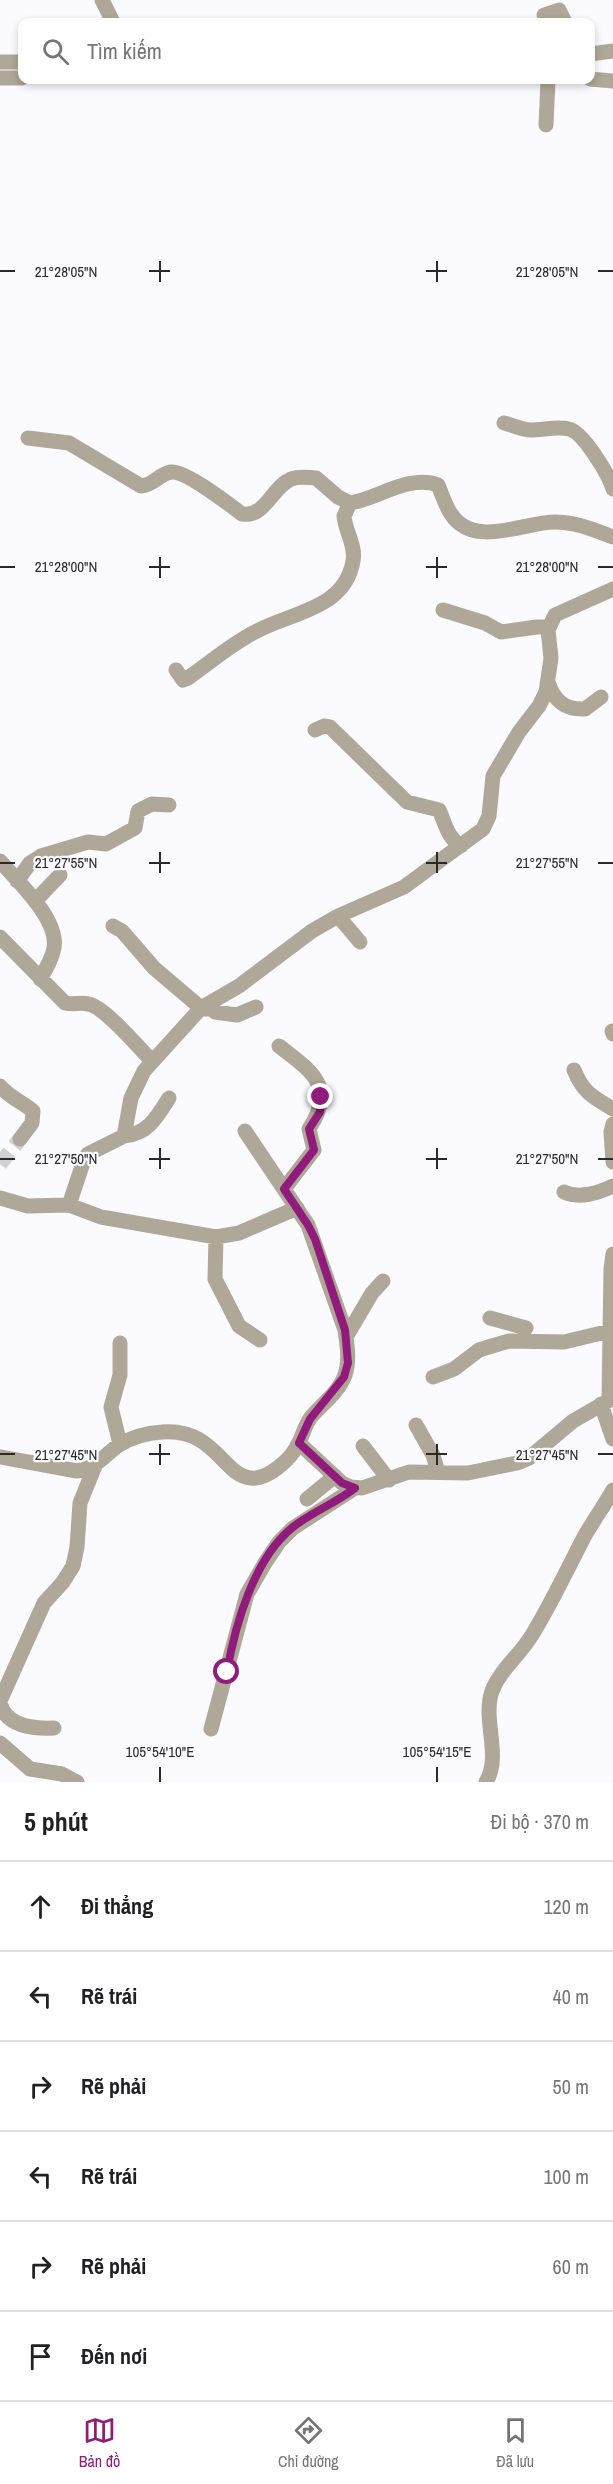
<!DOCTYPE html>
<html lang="vi">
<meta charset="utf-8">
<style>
:root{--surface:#fff;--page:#f6f6f6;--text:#202124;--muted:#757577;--line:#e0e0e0;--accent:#911b7a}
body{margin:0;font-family:"Archivo Narrow",sans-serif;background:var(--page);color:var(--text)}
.stop{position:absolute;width:18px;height:18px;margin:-14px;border:4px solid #911b7a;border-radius:50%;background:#fff}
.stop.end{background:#911b7a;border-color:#fff;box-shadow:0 2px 6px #0008}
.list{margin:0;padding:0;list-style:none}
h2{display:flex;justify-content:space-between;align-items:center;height:78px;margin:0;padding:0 24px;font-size:26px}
h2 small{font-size:20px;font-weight:400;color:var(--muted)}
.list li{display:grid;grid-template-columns:39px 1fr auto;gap:18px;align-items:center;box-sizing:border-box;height:90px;padding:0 24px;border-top:2px solid var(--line)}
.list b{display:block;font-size:22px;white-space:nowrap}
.list em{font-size:20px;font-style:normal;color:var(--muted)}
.icon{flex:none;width:33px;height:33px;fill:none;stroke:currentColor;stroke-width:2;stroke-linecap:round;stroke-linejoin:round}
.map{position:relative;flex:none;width:613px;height:1782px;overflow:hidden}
.search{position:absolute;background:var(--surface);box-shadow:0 3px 9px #0003;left:18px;right:18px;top:18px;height:66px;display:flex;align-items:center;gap:15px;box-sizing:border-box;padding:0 21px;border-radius:12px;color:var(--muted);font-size:22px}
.sheet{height:618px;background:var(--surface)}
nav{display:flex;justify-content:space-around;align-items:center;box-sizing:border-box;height:84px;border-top:2px solid var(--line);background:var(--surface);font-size:16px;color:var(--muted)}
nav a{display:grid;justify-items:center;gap:3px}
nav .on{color:var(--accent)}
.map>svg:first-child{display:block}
</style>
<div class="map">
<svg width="613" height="1782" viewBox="0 0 613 1782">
<rect width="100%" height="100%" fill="#fbfafe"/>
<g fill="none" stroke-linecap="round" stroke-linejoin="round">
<path stroke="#d1d0d4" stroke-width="15" stroke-dasharray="15 8" stroke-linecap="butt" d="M 0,1164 L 20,1139"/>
<path stroke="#afa898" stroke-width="15" d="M 102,0 L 113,22
M 544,15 L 559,10 L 565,22
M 590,54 L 613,51
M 0,62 L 22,62
M 0,78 L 22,78
M 590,79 L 613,81
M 546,125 L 548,80
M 504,423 C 512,425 522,430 531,430 C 543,430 557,426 569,429 C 583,432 609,475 613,489
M 28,438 L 69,443 L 141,486 C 154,485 159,474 171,472 C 185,470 230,505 242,514 C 265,518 272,487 291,479 C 299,476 308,477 316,478 L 338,497 L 350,503 C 377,499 409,474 438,485 C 442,494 445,505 451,514 C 474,549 524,522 555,522 C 576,522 594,530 613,537
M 443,610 L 485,623 L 501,632 L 537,627 L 549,627
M 176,670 L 183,680 L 188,678 C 211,662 232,643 257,631 C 292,612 345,609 353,561 C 356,545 345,531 344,516 L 350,503
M 548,682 C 554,701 565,710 585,709 L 601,697
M 315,730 L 324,726 L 330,727 L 407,802 L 439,810 C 446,825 447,837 461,846
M 0,861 C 18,882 59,919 54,948 C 52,959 46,969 40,979
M 17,881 L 30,863 L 41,856 L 88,842 L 106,844 L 135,828 L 138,811 L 152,804 L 169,805
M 35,901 L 60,875
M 338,916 L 360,942
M 113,926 L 122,931 L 154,968 L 201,1008 L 207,1009
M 0,937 L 65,1003 C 73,1005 81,1002 88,1004 C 104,1006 139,1048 151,1060
M 215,1012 L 237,1015 L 256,1007
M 612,1031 L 613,1034
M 279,1046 C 311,1071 337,1086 309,1129 L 314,1150 L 284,1189
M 574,1070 C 583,1092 592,1097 613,1109
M 0,1086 C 9,1097 22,1102 33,1111 L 32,1123 L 20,1139
M 613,1124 L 611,1132 L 613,1162
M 124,1136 C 148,1134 157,1117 169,1098
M 564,1192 C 579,1199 599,1193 613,1186
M 0,1198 L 28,1206 L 69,1205 L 101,1217 L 216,1237 L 239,1233 L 297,1208
M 69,1205 L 84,1160 L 88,1154 L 124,1136 L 131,1098 L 144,1071 L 201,1008 L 239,986 L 312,931 L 338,916 L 404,887 L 483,829 L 489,816 L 493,776 L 519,732 L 539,706 L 546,692 L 551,658 L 548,630 L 555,615 L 613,589
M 216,1237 L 215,1279 L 239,1326 L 260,1340
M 490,1318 L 526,1328
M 346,1337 L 372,1293 L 383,1281
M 433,1377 L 454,1369 L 479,1350 L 492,1346 L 509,1341 L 564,1342 L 610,1331
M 609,1399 L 611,1269 L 613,1254
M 601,1404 L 613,1439
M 416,1425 L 433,1455 L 438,1472
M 299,1443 L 342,1483 L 351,1487 L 362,1488 L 409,1472 L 468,1473 L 517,1463 L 529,1458 L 573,1421 L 613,1398
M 120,1444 L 111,1407 L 120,1375 L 120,1343
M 363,1446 L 389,1480
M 0,1457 L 77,1471 C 96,1469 104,1455 119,1445 C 132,1437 146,1433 162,1432 C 214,1427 223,1476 251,1478 C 267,1480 290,1460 297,1446 C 303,1437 304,1426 311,1417 C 322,1404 339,1392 345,1375 C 350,1360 347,1345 345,1330 L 308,1225 L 245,1131
M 307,1499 L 335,1476
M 0,1701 L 44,1603 L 63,1582 L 73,1566 L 77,1547 L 80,1503 L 95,1466
M 0,1703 C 6,1726 33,1729 54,1728
M 211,1729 L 247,1594 L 265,1563 L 279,1542 L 293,1528 L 355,1488
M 0,1743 L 30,1769 L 62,1774 L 77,1782
M 486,1782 C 502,1756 482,1720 492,1691 C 500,1670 520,1655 532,1635 C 551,1604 567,1570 584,1537 C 593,1521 604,1506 613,1490"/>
</g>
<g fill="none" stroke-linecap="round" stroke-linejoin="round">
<path stroke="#911b7a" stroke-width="8" d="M 227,1672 C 235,1625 254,1558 293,1527 C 312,1512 336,1503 355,1488 L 342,1483 L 299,1443 L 310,1419 L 344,1377 L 348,1363 L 345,1330 L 315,1239 L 308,1225 L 284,1189 L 314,1150 L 309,1129 L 320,1112 L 321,1097"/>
</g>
<path fill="none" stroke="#2a292c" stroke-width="2" d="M 160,261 L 160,282M 437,261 L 437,282M 0,271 L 15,271M 149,271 L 170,271M 426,271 L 447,271M 598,271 L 613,271M 160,557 L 160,578M 437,557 L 437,578M 0,567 L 15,567M 149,567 L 170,567M 426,567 L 447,567M 598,567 L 613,567M 160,852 L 160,873M 437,852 L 437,873M 0,863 L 15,863M 149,863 L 170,863M 426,863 L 447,863M 598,863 L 613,863M 160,1148 L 160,1169M 437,1148 L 437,1169M 0,1159 L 15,1159M 149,1159 L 170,1159M 426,1159 L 447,1159M 598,1159 L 613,1159M 160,1444 L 160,1465M 437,1444 L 437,1465M 0,1454 L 15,1454M 149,1454 L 170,1454M 426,1454 L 447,1454M 598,1454 L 613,1454M 160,1767 L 160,1782M 437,1767 L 437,1782"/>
<g font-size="15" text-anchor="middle" fill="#2a292c" stroke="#fbfafe" stroke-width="4.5" stroke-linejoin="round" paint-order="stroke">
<text x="66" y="277">21°28'05"N</text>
<text x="547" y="277">21°28'05"N</text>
<text x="66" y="572">21°28'00"N</text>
<text x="547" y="572">21°28'00"N</text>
<text x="66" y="868">21°27'55"N</text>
<text x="547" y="868">21°27'55"N</text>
<text x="66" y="1164">21°27'50"N</text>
<text x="547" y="1164">21°27'50"N</text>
<text x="66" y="1460">21°27'45"N</text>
<text x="547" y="1460">21°27'45"N</text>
<text x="160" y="1757">105°54'10"E</text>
<text x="437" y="1757">105°54'15"E</text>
</g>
</svg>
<div class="stop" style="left:227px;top:1672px"></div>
<div class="stop end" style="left:321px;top:1097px"></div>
<div class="search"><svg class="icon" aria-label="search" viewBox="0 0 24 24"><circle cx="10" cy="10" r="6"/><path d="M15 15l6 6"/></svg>Tìm kiếm</div>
</div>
<section class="sheet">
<h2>5 phút<small>Đi bộ · 370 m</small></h2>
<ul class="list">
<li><svg class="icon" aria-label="ahead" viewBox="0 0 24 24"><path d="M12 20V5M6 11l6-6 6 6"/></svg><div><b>Đi thẳng</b></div><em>120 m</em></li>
<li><svg class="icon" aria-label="left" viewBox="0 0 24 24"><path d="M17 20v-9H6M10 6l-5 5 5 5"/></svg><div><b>Rẽ trái</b></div><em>40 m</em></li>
<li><svg class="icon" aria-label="right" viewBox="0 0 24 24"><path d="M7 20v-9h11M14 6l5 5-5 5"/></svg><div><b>Rẽ phải</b></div><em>50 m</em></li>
<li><svg class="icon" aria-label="left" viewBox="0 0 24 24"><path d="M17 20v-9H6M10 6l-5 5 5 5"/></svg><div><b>Rẽ trái</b></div><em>100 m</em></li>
<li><svg class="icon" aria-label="right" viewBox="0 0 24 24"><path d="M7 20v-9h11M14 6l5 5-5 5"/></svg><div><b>Rẽ phải</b></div><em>60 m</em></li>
<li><svg class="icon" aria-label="arrive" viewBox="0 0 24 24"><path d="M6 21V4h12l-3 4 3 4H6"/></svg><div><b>Đến nơi</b></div></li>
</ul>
</section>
<nav>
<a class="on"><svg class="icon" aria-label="map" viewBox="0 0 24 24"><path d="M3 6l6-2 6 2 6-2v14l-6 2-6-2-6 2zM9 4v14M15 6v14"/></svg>Bản đồ</a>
<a><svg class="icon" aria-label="directions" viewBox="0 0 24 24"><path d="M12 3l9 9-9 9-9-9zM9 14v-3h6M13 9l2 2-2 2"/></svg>Chỉ đường</a>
<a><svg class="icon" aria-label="saved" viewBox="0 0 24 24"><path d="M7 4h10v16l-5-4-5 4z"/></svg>Đã lưu</a>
</nav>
